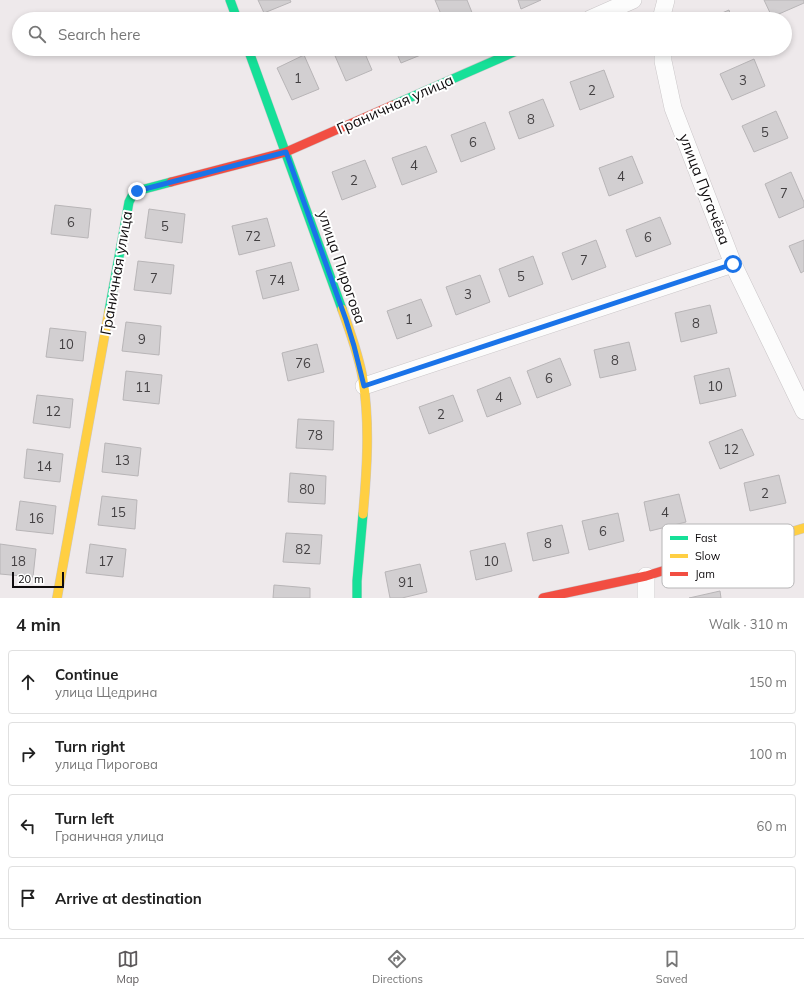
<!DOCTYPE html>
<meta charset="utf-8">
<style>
:root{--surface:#fff;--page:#f2f2f2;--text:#222;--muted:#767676;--line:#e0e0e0;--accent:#5d595b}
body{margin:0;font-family:Mulish,sans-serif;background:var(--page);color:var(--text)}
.scale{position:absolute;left:12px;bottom:10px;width:52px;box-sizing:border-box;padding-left:4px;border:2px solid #0f0c0e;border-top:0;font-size:11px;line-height:14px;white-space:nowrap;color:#0f0c0e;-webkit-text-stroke:3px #fff;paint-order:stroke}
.stop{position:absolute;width:12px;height:12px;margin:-9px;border:3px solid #1a73e8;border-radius:50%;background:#fff}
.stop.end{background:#1a73e8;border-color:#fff;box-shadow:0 1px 4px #0008}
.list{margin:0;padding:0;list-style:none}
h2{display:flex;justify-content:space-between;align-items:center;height:52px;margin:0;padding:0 16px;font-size:17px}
h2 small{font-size:13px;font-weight:400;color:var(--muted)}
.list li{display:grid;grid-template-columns:26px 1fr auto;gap:12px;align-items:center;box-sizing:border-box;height:64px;margin:0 8px 8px;padding:0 8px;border:1px solid var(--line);border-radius:4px}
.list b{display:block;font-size:15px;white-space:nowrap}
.list p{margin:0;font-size:13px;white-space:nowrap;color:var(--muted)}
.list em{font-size:13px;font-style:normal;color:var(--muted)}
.icon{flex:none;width:22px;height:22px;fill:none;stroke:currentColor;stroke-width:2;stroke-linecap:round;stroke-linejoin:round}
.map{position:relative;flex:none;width:804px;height:598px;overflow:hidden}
.search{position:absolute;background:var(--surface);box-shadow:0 2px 6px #0003;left:12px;right:12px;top:12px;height:44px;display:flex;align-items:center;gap:10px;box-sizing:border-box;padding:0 14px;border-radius:22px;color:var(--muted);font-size:15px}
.sheet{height:340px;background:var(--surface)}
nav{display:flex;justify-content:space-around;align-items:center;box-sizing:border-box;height:56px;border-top:1px solid var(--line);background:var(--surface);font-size:11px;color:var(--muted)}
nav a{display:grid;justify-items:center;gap:2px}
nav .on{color:var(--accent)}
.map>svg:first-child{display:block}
</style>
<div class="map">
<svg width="804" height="598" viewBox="0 0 804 598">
<rect width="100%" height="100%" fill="#eee9eb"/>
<path fill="#d2cfd1" stroke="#b8b5b7" d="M 258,0 L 290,0 L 291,2 L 264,13 Z
M 435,0 L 467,0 L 473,15 L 465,19 L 443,19 Z
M 518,0 L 541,0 L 521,9 Z
M 764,0 L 804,0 L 804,3 L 772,17 Z
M 729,10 L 732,19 L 708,19 Z
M 332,49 L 363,49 L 372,70 L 346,81 Z
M 395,49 L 427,49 L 428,52 L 401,63 Z
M 304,55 L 319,89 L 292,100 L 277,68 Z
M 754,59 L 765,86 L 732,100 L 720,74 Z
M 604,70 L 614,97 L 580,110 L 570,82 Z
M 543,99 L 554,126 L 519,139 L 509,112 Z
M 776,111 L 788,138 L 754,152 L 742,126 Z
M 485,122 L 495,149 L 461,162 L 451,135 Z
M 426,146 L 437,172 L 402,185 L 392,158 Z
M 632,156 L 643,183 L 609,196 L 599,168 Z
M 365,160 L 376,187 L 342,200 L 332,172 Z
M 791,172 L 804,202 L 804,207 L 779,218 L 765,184 Z
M 55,205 L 91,209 L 88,238 L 51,234 Z
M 149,209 L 185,214 L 182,243 L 145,238 Z
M 660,217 L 671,244 L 636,257 L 626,230 Z
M 267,218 L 275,246 L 239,255 L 232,226 Z
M 596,240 L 606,267 L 572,280 L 562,253 Z
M 804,240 L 804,271 L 801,273 L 789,246 Z
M 533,256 L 543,284 L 509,297 L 499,269 Z
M 138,261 L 174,265 L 171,294 L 134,290 Z
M 291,262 L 299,290 L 263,299 L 256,271 Z
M 480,275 L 490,302 L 456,315 L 446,287 Z
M 421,299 L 432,326 L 397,339 L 387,311 Z
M 710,305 L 717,333 L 681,342 L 675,313 Z
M 126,322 L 161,326 L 159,355 L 122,351 Z
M 50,328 L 86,332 L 83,361 L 46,357 Z
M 629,342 L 636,370 L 600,378 L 594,350 Z
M 317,344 L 324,372 L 288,381 L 282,353 Z
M 560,358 L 571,385 L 537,398 L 527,371 Z
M 729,368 L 736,396 L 700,404 L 694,376 Z
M 126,371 L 162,375 L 159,404 L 123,400 Z
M 510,377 L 521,404 L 487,417 L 477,390 Z
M 37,395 L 73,399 L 70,428 L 33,423 Z
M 453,395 L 463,421 L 429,434 L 419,407 Z
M 298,419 L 334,421 L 333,450 L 296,448 Z
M 742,429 L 754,455 L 720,469 L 709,442 Z
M 105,443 L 141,448 L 138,476 L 102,472 Z
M 27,449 L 63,454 L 60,482 L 24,478 Z
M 290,473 L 326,476 L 325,504 L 288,502 Z
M 779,475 L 786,503 L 750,511 L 744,483 Z
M 679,494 L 686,522 L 650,531 L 644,502 Z
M 102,496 L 137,500 L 135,529 L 98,525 Z
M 20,501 L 56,506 L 53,534 L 16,530 Z
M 618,513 L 624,541 L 589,550 L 582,521 Z
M 562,525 L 569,553 L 533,561 L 527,533 Z
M 286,533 L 322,535 L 320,564 L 283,562 Z
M 505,543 L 512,571 L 476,580 L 470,551 Z
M 0,544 L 36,549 L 33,577 L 0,574 Z
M 90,544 L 126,549 L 123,577 L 86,573 Z
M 420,564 L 427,592 L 402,598 L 390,598 L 385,572 Z
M 274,585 L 310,588 L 310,598 L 273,598 Z
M 720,591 L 721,598 L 689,598 Z"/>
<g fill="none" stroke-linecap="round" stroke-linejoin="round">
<g stroke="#cac6c8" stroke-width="18">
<path id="street" d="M 590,19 L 633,0
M 661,19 L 666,0
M 663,49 L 663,61 L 673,108 L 733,264 L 804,411
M 364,386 L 733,264
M 646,598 L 646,576"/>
</g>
<g stroke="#cac6c8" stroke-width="10">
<path id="fast" d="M 230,0 L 237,19
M 248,49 L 342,309
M 393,105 L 521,49
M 109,311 L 129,202 L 132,196 L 137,191 L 171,182
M 357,598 L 357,581 L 363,514"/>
</g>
<g stroke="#cac6c8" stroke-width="10">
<path id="slow" d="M 342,309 C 350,332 359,355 363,380 C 370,424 367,470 363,514
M 701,559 L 804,528
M 57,598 L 109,311"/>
</g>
<g stroke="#cac6c8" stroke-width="10">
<path id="jam" d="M 171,182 L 286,152 L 393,105
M 543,598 L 646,576 L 701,559"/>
</g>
<use href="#street" stroke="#fcfcfc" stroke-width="17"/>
<use href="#fast" stroke="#16e098" stroke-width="9"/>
<use href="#slow" stroke="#ffcf43" stroke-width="9"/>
<use href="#jam" stroke="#f24e42" stroke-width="9"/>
</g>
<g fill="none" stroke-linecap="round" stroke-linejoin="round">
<path stroke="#1a73e8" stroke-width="5" d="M 137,191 L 286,152 L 346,320 L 354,346 L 364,386 L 733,264"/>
</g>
<g text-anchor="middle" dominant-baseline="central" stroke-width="4" stroke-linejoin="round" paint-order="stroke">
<g font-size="13" fill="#423f41">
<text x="298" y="78">1</text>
<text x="743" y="80">3</text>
<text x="592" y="90">2</text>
<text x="531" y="119">8</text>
<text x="765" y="132">5</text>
<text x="473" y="142">6</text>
<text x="414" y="165">4</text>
<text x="621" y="176">4</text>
<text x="354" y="180">2</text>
<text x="784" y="193">7</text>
<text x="71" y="222">6</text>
<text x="165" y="226">5</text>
<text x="253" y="236">72</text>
<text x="648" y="237">6</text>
<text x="584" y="260">7</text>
<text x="521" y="276">5</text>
<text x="154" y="278">7</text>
<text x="277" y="280">74</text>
<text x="468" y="294">3</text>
<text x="409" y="319">1</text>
<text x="696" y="323">8</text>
<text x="142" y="339">9</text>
<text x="66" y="344">10</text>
<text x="615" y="360">8</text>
<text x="303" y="363">76</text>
<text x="549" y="378">6</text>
<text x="715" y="386">10</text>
<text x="143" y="387">11</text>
<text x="499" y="397">4</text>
<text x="53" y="411">12</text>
<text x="441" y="414">2</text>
<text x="315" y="435">78</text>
<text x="731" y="449">12</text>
<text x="122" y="460">13</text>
<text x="44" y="466">14</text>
<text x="307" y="489">80</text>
<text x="765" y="493">2</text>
<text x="118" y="512">15</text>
<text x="665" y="512">4</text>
<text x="36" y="518">16</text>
<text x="603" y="531">6</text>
<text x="548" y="543">8</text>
<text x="303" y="549">82</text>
<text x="18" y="561">18</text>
<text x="106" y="561">17</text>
<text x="491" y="561">10</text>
<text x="406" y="582">91</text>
</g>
<g font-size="15" fill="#0f0c0e" stroke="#fff">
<text transform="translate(395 104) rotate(-24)">Граничная улица</text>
<text transform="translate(705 189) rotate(69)">улица Пугачёва</text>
<text transform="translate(342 267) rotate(71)">улица Пирогова</text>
<text transform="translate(116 273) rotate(-80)">Граничная улица</text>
</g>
</g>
<rect x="662" y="524" width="132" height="64" rx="6" fill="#fff" stroke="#b7b6b7" stroke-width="1"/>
<rect x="670" y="536" width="18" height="4" fill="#16e098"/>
<rect x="670" y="554" width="18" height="4" fill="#ffcf43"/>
<rect x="670" y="572" width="18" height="4" fill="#f24e42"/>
<g font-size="11" fill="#0f0c0e">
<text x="695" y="542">Fast</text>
<text x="695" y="560">Slow</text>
<text x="695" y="578">Jam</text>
</g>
</svg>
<div class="scale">20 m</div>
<div class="stop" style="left:733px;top:264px"></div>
<div class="stop end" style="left:137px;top:191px"></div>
<div class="search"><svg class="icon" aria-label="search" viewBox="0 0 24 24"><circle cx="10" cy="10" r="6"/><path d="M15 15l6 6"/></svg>Search here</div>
</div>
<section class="sheet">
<h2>4 min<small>Walk · 310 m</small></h2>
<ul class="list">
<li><svg class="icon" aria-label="ahead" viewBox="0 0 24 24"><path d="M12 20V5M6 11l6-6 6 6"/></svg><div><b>Continue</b><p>улица Щедрина</p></div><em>150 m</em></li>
<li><svg class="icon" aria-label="right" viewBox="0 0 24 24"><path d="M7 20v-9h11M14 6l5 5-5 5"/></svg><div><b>Turn right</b><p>улица Пирогова</p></div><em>100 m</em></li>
<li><svg class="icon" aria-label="left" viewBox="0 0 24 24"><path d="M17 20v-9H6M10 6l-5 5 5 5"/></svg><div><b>Turn left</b><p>Граничная улица</p></div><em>60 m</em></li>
<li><svg class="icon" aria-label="arrive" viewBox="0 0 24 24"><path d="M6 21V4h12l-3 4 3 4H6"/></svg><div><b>Arrive at destination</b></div></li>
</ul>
</section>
<nav>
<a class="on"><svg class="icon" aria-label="map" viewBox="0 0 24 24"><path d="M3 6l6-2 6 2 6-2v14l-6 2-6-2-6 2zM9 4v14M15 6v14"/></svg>Map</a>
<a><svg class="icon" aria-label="directions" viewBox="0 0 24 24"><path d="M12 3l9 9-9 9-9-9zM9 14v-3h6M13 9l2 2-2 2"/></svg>Directions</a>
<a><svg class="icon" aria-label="saved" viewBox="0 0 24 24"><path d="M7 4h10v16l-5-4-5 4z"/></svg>Saved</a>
</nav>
